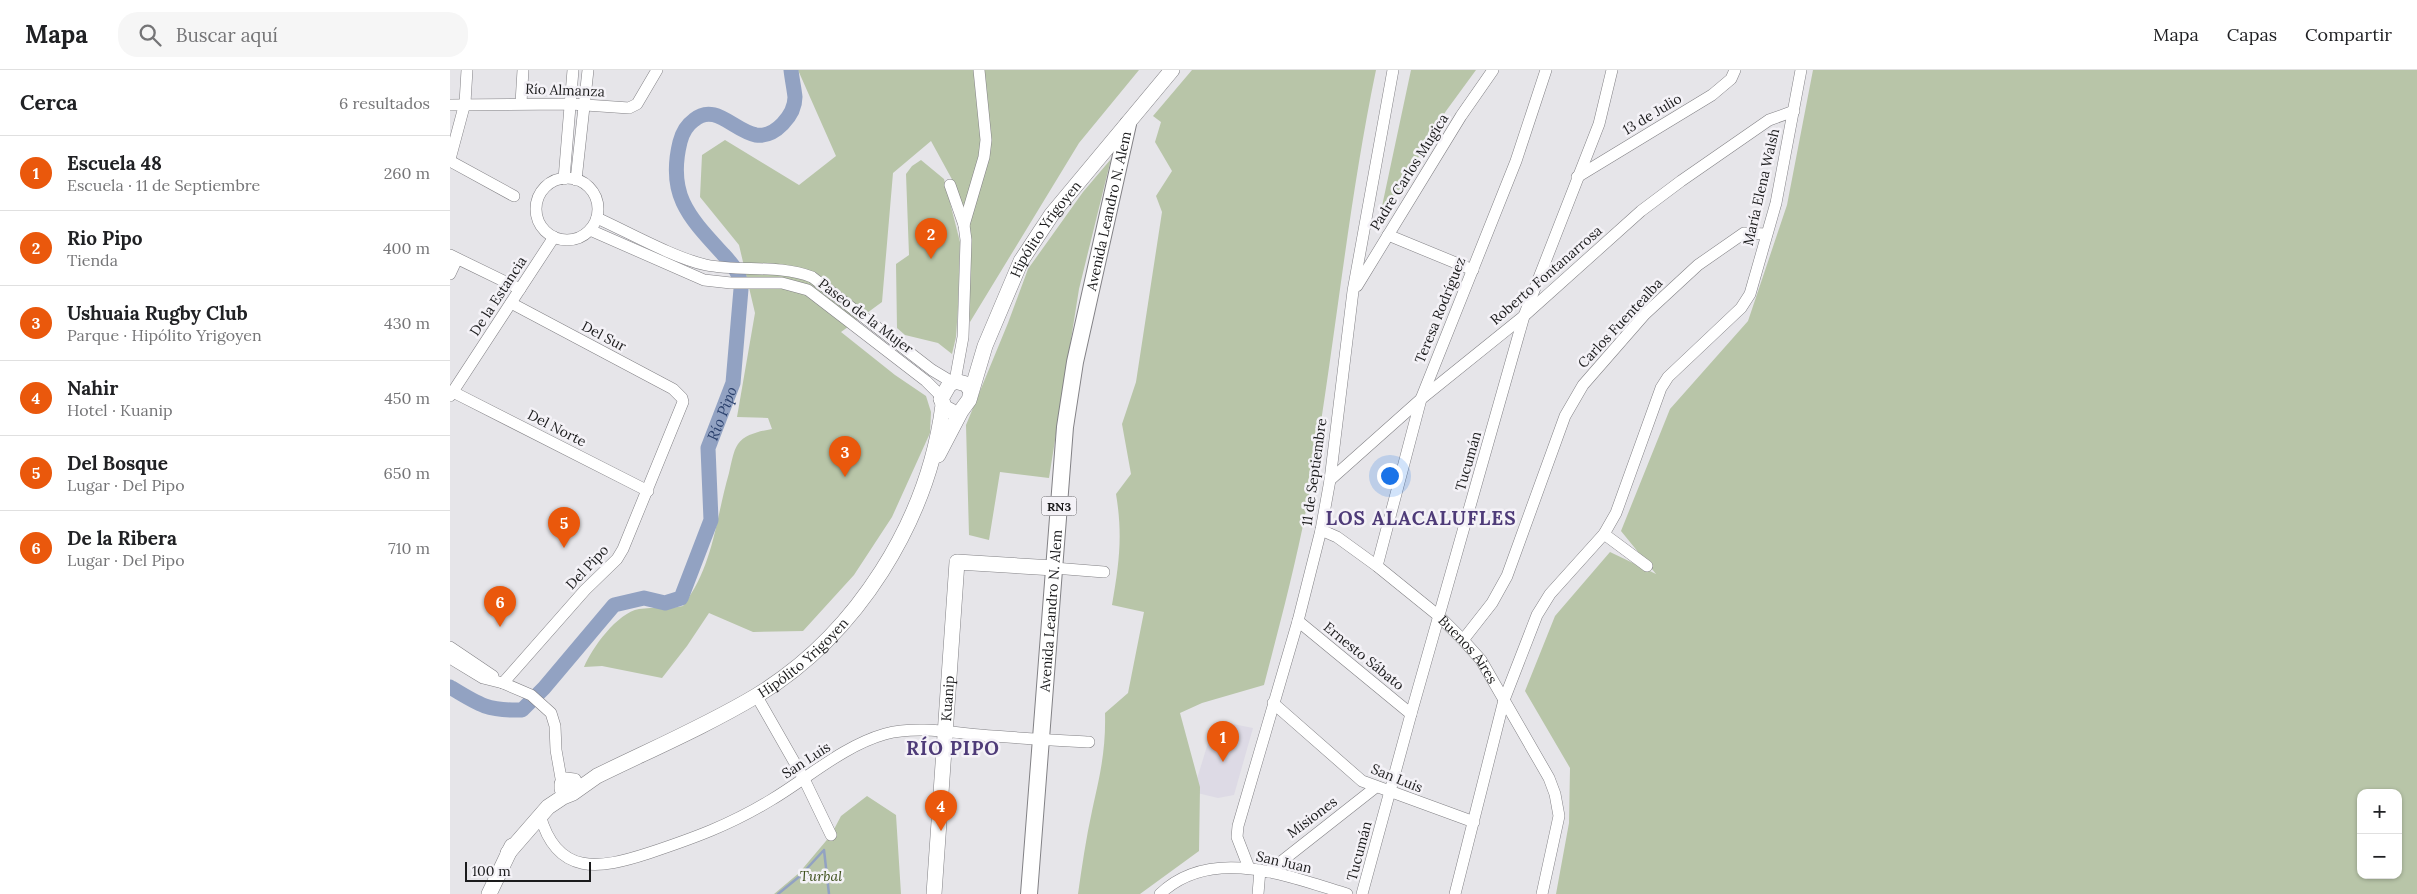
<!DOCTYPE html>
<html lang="es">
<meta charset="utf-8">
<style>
:root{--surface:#fff;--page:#f6f6f6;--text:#202124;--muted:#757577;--line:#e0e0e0;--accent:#ea580c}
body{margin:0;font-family:Lora,serif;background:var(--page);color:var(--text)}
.controls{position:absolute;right:15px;bottom:15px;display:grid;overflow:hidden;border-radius:10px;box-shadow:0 1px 4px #0004}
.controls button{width:45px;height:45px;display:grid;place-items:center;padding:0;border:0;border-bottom:1px solid var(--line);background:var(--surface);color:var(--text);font:25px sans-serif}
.scale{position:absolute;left:15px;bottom:12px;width:126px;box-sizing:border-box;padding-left:5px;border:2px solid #1b1b1c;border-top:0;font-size:14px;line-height:18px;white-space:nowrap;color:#1b1b1c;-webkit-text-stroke:4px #f4f2f7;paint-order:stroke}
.you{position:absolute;left:939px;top:405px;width:18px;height:18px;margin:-12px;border:4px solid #fff;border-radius:50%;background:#1a73e8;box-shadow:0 0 0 8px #1a73e833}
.badge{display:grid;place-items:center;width:32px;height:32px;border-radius:50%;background:var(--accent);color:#fff;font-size:16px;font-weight:700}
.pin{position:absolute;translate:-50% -41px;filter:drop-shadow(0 1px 2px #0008)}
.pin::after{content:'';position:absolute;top:26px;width:18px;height:15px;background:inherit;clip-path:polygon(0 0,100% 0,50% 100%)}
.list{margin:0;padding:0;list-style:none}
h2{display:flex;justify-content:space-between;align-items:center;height:65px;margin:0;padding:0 20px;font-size:21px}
h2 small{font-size:16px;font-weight:400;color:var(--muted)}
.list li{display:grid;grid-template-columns:32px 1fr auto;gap:15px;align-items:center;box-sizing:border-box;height:75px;padding:0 20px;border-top:1px solid var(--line)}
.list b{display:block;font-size:19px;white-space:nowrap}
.list p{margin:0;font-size:16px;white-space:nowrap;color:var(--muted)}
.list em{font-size:16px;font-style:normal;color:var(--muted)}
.icon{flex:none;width:28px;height:28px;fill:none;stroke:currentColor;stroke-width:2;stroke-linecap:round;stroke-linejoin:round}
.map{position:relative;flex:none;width:1967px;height:824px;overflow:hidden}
header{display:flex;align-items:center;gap:30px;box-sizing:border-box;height:70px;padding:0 25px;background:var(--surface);border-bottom:1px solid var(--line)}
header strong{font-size:24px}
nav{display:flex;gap:28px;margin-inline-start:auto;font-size:18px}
.search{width:350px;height:45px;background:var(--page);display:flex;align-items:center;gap:12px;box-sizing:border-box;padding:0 18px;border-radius:20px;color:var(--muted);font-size:19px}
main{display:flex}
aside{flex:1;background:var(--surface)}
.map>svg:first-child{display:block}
</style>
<header>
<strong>Mapa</strong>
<div class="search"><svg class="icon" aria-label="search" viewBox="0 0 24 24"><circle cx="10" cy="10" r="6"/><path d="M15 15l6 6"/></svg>Buscar aquí</div>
<nav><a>Mapa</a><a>Capas</a><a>Compartir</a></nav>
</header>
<main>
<aside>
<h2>Cerca<small>6 resultados</small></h2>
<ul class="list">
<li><span class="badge">1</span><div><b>Escuela 48</b><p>Escuela · 11 de Septiembre</p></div><em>260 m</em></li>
<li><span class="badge">2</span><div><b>Rio Pipo</b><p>Tienda</p></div><em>400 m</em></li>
<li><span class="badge">3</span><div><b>Ushuaia Rugby Club</b><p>Parque · Hipólito Yrigoyen</p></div><em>430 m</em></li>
<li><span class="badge">4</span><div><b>Nahir</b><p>Hotel · Kuanip</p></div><em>450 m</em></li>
<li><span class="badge">5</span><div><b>Del Bosque</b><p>Lugar · Del Pipo</p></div><em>650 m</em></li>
<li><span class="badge">6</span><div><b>De la Ribera</b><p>Lugar · Del Pipo</p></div><em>710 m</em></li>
</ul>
</aside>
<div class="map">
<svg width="1967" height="824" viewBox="0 0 1967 824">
<rect width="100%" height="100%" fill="#e6e5e9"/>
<path fill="#dddae5" d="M 778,653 L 803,658 L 784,725 L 768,728 L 743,722 L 761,663 L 772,663 Z"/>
<path fill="#b8c5a8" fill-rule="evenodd" d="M 348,0 L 689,0 L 629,73 L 520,252 L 504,113 L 481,71 L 443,103 L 432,232 L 391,262 L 445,305 L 476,326 L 481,342 L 480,363 L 442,447 L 404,505 L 353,561 L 303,562 L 259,543 L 237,576 L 212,608 L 152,596 L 134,597 C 142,578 167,543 189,539 C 204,537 218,539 233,536 C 264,494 265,452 279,403 C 281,395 283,381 288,374 C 295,364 311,361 322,359 L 318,348 L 287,347 L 305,243 L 289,175 L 250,127 L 252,85 L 275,70 L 349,115 L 386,86 Z
M 742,0 L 926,0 C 898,135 885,273 862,408 C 850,478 832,546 814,615 L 752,633 L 730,643 L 750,717 L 749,781 L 690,824 L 628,824 C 632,796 636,768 642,741 C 650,705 656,680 655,643 L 678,623 L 694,542 L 662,535 C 669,494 673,466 666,424 L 681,404 L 672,354 L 686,312 L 712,142 L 706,126 L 722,101 L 705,72 L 711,52 L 703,46 Z
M 961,0 L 1026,0 L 996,41 L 928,155 Z
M 1363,0 L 1967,0 L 1967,824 L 1106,824 L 1119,753 L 1120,698 L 1075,621 L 1105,546 L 1160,482 L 1206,504 L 1171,461 L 1220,339 L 1298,251 L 1337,135 ZM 1911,723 L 1948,723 L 1948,805 L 1911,805 Z
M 661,89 L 629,219 L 599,408 L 550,402 L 539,470 L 519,465 L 516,355 L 558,253 L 578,199 L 633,122 Z
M 471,90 L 494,109 L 510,172 L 508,237 L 506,267 L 502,284 L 488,273 L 455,265 L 447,258 L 446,194 L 459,185 L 456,104 L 462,96 Z
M 417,726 L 446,745 L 451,824 L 324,824 L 349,803 L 381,765 L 391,746 Z"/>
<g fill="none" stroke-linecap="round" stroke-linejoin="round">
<path stroke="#92a2c2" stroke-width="2.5" d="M 374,780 L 379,824
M 328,824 L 350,806 L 373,781"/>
<path stroke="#92a2c2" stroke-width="15" id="s1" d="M 0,617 C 29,635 38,641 72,640 L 94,618 L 164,535 L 194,528 L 215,533 L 231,528 L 261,450 L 258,378 L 283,313 L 291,219 C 291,203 282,194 272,183 C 239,147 217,125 230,72 C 232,64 237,55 244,50 C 265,32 284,61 306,65 C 325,68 345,45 345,27 C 344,18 342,9 341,0"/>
<g stroke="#828185" stroke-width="12">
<g id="minor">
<path d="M 71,33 L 73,0"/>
<path d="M 0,35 L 121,34 L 179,38 L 187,34 L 207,0"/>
<path d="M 0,89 L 15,33 L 17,0"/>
<path d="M 0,91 L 64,126"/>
<path d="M 1127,107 L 1262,25 L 1281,9 L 1285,0"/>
<circle cx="117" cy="139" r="31"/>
<path d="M 114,109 L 123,0"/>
<path d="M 126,110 L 138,0"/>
<path d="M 500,115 L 514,155 L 516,170 L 513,267 L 505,311"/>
<path d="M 147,148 C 178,162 224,188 256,195 C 291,202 328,194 362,207 L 482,300 L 502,312"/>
<path d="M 514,155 L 534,87 L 536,70 L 529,0"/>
<path d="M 140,160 L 254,210 L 281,213 L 332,213 L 358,220 L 476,311 L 489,324 L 491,329"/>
<path d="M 938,165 L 1023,200"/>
<path d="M 0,185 L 70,219"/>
<path d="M 0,204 L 7,189"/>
<path d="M 907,216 L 1011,46 L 1043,0"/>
<path d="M 3,322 L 198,421"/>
<path d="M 0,326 L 104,167"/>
<path d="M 880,410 L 971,329 L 1074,246 L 1191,141 L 1231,111 L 1319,50 L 1344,41"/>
<path id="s2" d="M 871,460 L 887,467 L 927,496 L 990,547 L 1013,570 L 1031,590 L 1099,708 L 1105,724 L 1109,746 L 1092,824"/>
<path d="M 1154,464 L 1197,496"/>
<path d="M 927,496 L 971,329 L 1066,91 L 1096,0"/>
<path d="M 604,498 L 654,502"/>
<path d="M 848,551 L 961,644"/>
<path d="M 1013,570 L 1042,533 L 1057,506 L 1115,346 L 1133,315 L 1195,244 L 1248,195 L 1294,163 L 1316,164"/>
<path d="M 0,577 L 43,606"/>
<path d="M 0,588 L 33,608 L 53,613 L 81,625 L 101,643 L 105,656 L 106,680 L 112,714"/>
<path d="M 53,613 L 135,520 L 167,489 L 173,479 L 233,332 L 232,328 L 223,319 L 61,233"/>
<path d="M 306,625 L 354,709 L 381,765"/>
<path d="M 823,633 L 912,711 L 1024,752"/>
<path d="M 90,745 C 107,807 150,799 199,783 C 244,768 280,755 321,730 C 358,708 393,676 435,664 C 465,656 499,662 530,665 C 566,668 603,670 639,672"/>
<path d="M 799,798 L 787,767 L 788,756 L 848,551 L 871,460 L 880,410 L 903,221 L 943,0"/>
<path d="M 818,802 L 926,717"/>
<path d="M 710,824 C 761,775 838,806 897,824"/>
<path d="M 808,824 L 810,800"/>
<path d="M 912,824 L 961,644 L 1074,246 L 1149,54 L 1162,0"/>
<path d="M 1005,824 L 1054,630 L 1087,545 L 1100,524 L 1154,464 L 1166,443 L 1211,318 L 1218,307 L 1291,238 L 1300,224 L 1326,133 L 1351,0"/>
</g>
</g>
<g stroke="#828185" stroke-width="16">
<g id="major">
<path d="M 501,341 L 495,338 L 491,329 L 499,315 L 505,311 L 516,314 L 521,321"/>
<path id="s3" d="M 488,385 L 511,341 L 519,330 L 535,276 L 571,191 L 602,144 L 722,0"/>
<path d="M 118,724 L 112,719 L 112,714 L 116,710 L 124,711 L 126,719"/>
<path id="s4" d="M 58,783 L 98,737 L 113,727 L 123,723 L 147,706 C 200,680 256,656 306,626 C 407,565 478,451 493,335"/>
<path d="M 39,824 L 62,776"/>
<path id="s5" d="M 484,824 L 507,492 L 604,498"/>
</g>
</g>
<g stroke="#828185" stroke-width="18">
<g id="highway">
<path id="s6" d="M 579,824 L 615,357 L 625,292 L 678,54"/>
</g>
</g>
<use href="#minor" stroke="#fff" stroke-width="11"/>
<use href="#major" stroke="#fff" stroke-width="15"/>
<use href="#highway" stroke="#fff" stroke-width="16"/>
</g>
<g text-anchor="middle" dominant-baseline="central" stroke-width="5" stroke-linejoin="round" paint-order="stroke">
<rect fill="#f4f2f7" stroke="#5c5c5e" stroke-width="1" x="591.5" y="426.5" width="35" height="19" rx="4"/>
<g font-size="12" font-weight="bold" fill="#1b1b1c">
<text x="609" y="436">RN3</text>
</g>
<g font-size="14" fill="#1b1b1c" stroke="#f4f2f7">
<text transform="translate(115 20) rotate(2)">Río Almanza</text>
<text transform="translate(1202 44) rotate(-31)">13 de Julio</text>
<text transform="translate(959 102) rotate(-58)">Padre Carlos Mugica</text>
<text transform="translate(1311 117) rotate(-77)">María Elena Walsh</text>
<text stroke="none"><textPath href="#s6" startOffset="689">Avenida Leandro N. Alem</textPath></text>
<text stroke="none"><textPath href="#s3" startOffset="252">Hipólito Yrigoyen</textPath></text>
<text transform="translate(1096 205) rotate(-41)">Roberto Fontanarrosa</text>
<text transform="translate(48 226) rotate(-57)">De la Estancia</text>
<text transform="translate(990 240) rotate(-68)">Teresa Rodríguez</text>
<text transform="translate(416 246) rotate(37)">Paseo de la Mujer</text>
<text transform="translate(1170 253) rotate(-47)">Carlos Fuentealba</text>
<text transform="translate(154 266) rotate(28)">Del Sur</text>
<text transform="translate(107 358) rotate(27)">Del Norte</text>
<text transform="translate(1018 391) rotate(-74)">Tucumán</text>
<text transform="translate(864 402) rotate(-82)">11 de Septiembre</text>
<text transform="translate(137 497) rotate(-47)">Del Pipo</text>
<text stroke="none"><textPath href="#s6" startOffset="284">Avenida Leandro N. Alem</textPath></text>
<text stroke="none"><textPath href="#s2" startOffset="191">Buenos Aires</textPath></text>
<text stroke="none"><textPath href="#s4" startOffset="358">Hipólito Yrigoyen</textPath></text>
<text transform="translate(914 586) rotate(39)">Ernesto Sábato</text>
<text stroke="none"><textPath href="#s5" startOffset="196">Kuanip</textPath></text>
<text transform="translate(356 690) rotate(-33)">San Luis</text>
<text transform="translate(947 708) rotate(22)">San Luis</text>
<text transform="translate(862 747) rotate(-37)">Misiones</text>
<text transform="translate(909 781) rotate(-75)">Tucumán</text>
<text transform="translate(834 792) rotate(13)">San Juan</text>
</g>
<g font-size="14" font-style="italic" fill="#3b4e19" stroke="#f4f2f7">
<text x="371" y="806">Turbal</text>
</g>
<g font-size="15" font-style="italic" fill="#2b416d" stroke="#f4f2f7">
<text stroke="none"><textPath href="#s1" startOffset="479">Río Pipo</textPath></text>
</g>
<g font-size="19" font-weight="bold" letter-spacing="1" fill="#4e3b78" stroke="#f4f2f7">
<text x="971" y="448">LOS ALACALUFLES</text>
<text x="503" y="678">RÍO PIPO</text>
</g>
</g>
</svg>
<div class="controls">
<button>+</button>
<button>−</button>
</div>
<div class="scale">100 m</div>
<div class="you"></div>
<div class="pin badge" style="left:773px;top:692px">1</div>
<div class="pin badge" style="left:481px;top:189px">2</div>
<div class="pin badge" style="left:395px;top:407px">3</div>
<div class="pin badge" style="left:491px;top:761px">4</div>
<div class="pin badge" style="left:114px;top:478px">5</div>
<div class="pin badge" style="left:50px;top:557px">6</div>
</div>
</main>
